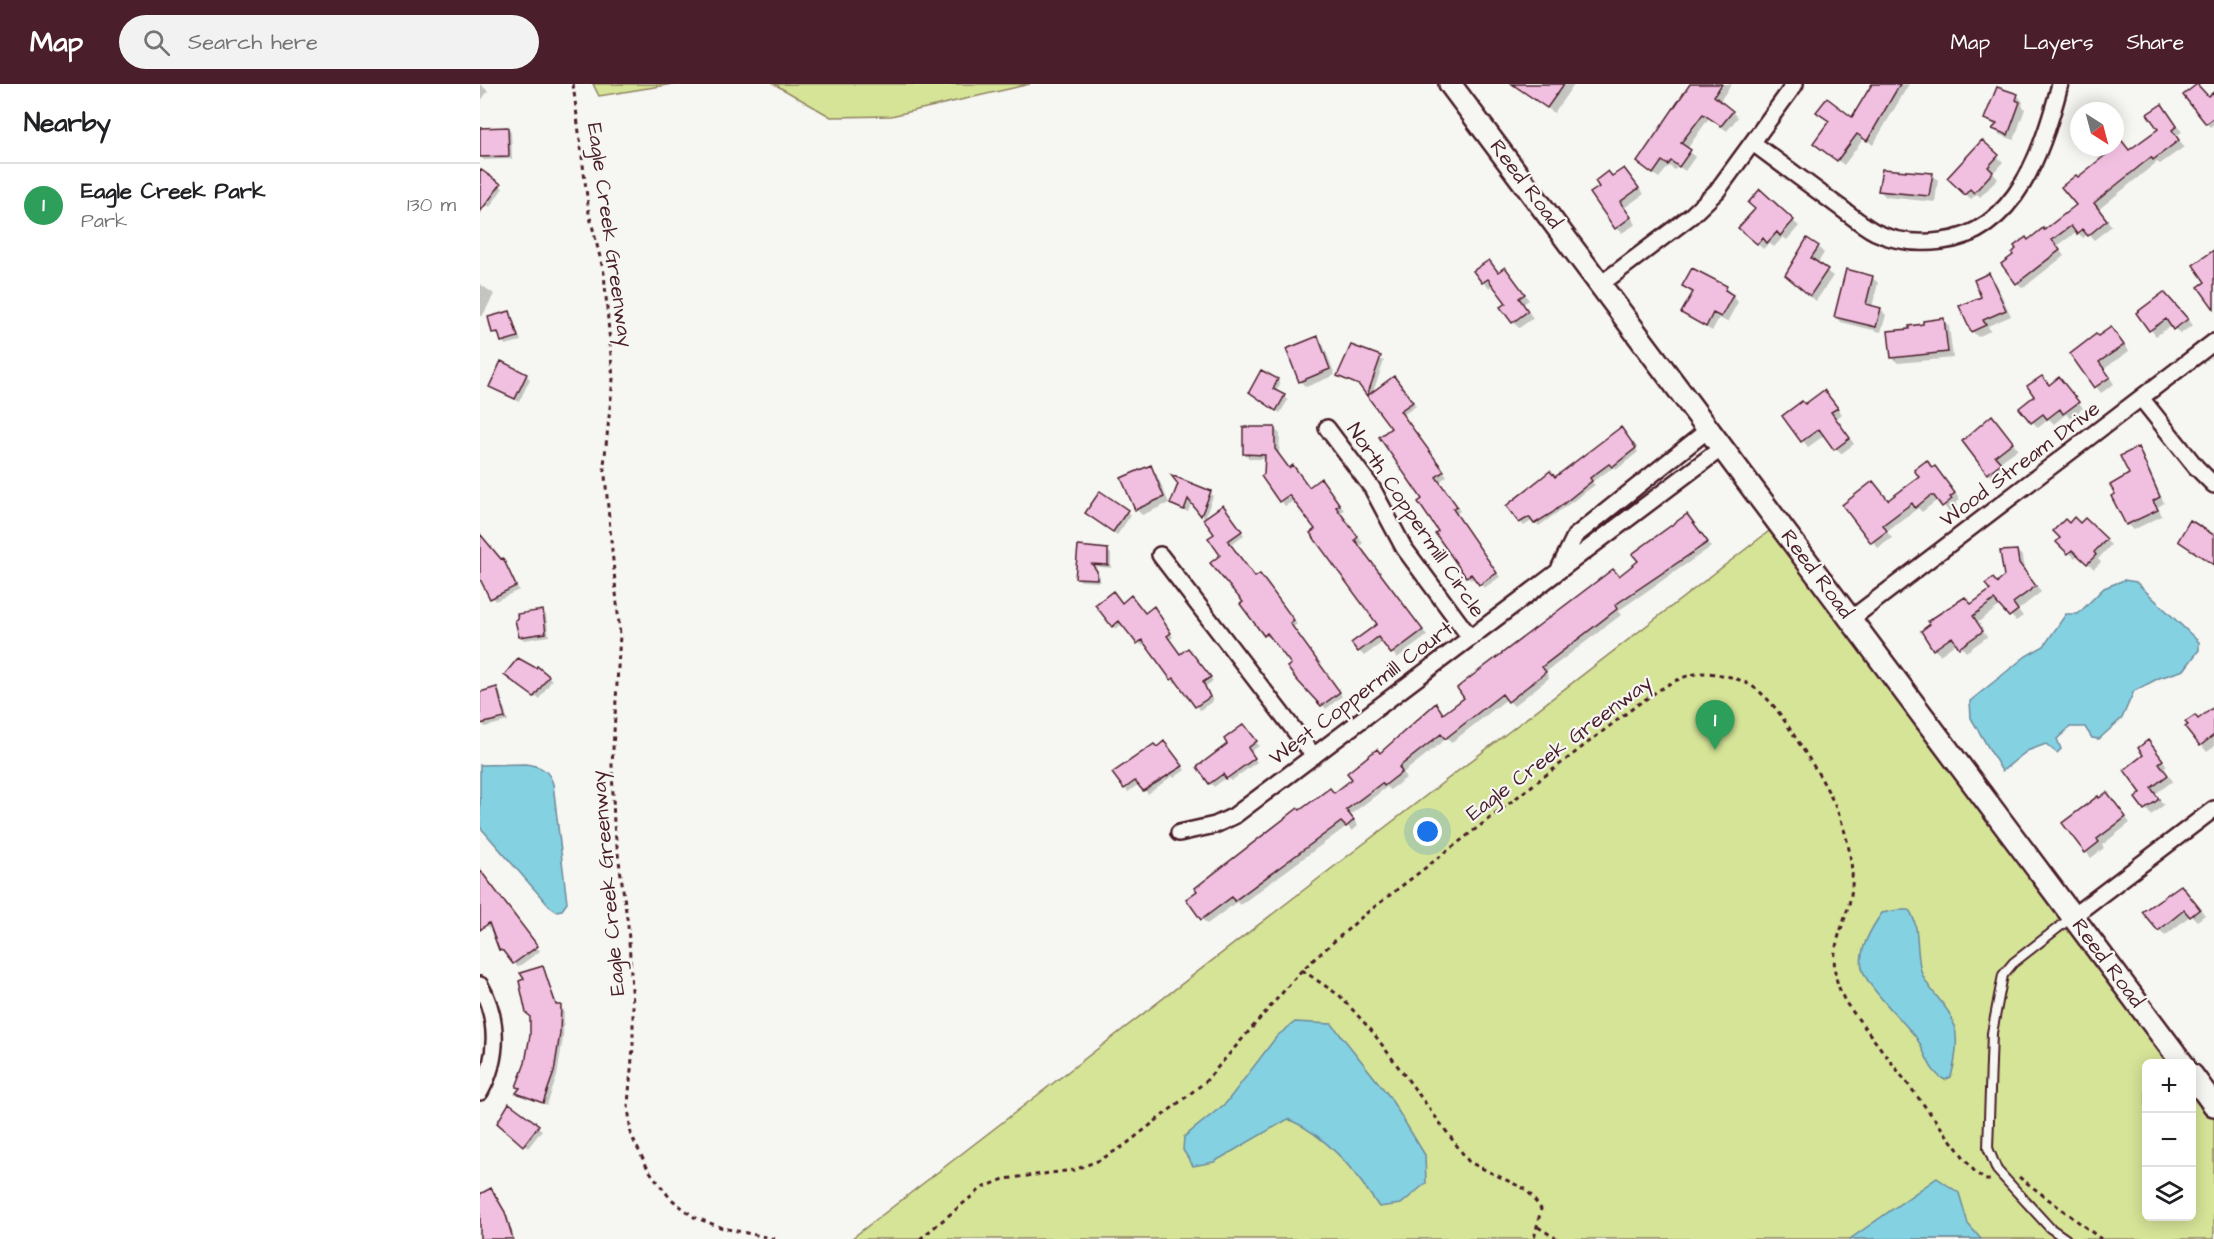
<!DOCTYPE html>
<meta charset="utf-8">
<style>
:root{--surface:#fff;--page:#f2f2f2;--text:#202124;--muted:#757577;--line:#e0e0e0;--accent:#4a1f2b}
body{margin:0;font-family:"Architects Daughter",sans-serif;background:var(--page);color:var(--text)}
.controls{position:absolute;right:18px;bottom:18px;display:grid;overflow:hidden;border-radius:9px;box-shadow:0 3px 15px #0003}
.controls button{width:54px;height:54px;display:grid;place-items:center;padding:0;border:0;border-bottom:2px solid var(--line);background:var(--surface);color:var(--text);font:30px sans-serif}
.compass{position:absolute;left:1590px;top:18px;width:54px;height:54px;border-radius:50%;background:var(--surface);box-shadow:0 3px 15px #0003;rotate:144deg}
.you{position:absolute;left:948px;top:748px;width:21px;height:21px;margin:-15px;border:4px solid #fff;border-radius:50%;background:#1a73e8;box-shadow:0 0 0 9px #1a73e833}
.badge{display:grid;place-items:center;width:39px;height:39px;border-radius:50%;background:var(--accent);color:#fff;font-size:20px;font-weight:700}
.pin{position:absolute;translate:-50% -50px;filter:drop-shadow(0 2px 3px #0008)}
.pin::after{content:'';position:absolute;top:32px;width:21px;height:18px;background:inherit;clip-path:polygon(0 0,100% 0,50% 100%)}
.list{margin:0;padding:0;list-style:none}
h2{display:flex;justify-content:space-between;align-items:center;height:78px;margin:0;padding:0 24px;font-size:26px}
h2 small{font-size:20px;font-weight:400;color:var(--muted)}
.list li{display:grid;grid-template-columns:39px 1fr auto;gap:18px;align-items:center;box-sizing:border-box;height:84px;padding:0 24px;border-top:2px solid var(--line)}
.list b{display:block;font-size:22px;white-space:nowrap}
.list p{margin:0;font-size:20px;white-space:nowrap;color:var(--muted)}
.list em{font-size:20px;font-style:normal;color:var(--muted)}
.icon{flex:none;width:33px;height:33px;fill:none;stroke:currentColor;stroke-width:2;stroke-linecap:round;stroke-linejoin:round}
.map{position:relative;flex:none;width:1734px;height:1155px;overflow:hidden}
header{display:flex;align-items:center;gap:36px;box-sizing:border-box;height:84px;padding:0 30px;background:var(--accent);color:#fff}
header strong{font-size:28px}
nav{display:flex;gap:33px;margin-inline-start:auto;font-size:21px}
.search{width:420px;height:54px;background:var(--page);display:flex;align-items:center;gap:15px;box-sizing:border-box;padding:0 21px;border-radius:33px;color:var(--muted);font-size:22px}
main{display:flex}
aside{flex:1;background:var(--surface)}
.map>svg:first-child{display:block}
</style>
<header>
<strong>Map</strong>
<div class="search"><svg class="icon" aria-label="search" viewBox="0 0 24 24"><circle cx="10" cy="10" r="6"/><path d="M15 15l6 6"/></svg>Search here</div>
<nav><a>Map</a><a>Layers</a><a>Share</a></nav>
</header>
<main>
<aside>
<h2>Nearby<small></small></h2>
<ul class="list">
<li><span class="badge" style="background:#2e9e5b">1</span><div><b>Eagle Creek Park</b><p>Park</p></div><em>130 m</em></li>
</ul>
</aside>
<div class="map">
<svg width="1734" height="1155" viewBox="0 0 1734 1155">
<rect width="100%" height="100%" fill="#f6f6f2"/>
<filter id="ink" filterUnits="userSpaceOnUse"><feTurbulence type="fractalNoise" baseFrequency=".0167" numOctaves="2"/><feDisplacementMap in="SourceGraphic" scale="12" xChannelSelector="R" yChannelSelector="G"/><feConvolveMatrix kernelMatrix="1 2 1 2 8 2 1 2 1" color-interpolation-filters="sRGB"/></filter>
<g filter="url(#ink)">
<path fill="#d5e497" stroke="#908261" stroke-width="1.5" d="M 113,0 L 193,0 L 119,12 Z
M 294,0 L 550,0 L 411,32 L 351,33 Z
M 1297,441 L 1699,979 L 1666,980 L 1666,1132 L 1712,1132 L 1712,996 L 1734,1026 L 1734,1155 L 371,1155 Z"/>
<path fill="#84d1e2" stroke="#6d8a99" stroke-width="1.5" d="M 1644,496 L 1656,498 L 1719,558 L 1719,566 L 1704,586 L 1679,594 L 1654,607 L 1642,634 L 1619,655 L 1612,654 L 1605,643 L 1590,643 L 1577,655 L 1581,665 L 1577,669 L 1566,660 L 1547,667 L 1522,687 L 1491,634 L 1490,617 L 1546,572 L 1564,562 L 1586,530 L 1598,530 L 1624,504 Z
M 46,680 C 60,682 69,686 73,700 L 87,819 L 82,826 L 76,827 L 69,822 L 0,743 L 0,681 Z
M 1418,826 L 1429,826 C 1441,842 1435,871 1442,890 C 1450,909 1467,920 1473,937 C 1479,953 1476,976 1471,993 L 1465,996 C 1448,988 1446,967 1435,952 C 1421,935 1386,902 1382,884 C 1378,865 1392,843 1402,829 Z
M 815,938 L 852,940 L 909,1012 L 945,1071 L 946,1099 L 921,1120 L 899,1123 C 874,1086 849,1053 808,1035 L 734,1078 L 713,1082 L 703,1066 L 704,1053 L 746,1019 L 797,952 Z
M 1457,1094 L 1479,1109 L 1488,1140 L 1501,1155 L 1370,1155 Z"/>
<path fill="#0003" d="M 0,0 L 8,7 L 0,18 Z
M 1047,0 L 1094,0 L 1074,29 L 1043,6 Z
M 1213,0 L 1252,0 L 1239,18 L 1258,33 L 1247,47 L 1229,34 L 1207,65 L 1215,73 L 1205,87 L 1198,82 L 1195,86 L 1189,82 L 1179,94 L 1164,83 Z
M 1394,0 L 1429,0 L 1393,61 L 1384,54 L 1364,81 L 1341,64 L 1350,38 L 1338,28 L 1373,35 Z
M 1718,1 L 1729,14 L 1734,10 L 1734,40 L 1730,43 L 1705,11 Z
M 1518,5 L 1538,12 L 1543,18 L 1542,21 L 1545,25 L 1534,56 L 1520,51 L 1514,45 L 1517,43 L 1506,35 Z
M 1682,22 L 1702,48 L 1696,52 L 1704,63 L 1680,80 L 1677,78 L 1618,126 L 1632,142 L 1614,156 L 1608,150 L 1603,154 L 1597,148 L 1577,162 L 1584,172 L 1543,204 L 1537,199 L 1548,157 L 1598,121 L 1599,95 L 1630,70 L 1625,63 L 1635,63 L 1635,50 L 1650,67 L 1680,45 Z
M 27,44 L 31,48 L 32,75 L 4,76 L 0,72 L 0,45 Z
M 1502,58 L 1523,78 L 1513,89 L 1518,95 L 1500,113 L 1497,110 L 1491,115 L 1469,94 Z
M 1144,85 L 1164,110 L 1144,124 L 1156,140 L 1142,149 L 1137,144 L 1121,103 Z
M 0,86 L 23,104 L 10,123 L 3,118 L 0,123 Z
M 1452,91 L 1458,96 L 1455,118 L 1406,113 L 1400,107 Z
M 1313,137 L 1319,142 L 1307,156 L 1303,153 L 1294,163 L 1289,159 L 1283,165 L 1266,149 Z
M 1338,163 L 1344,169 L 1337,180 L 1353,192 L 1336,217 L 1313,197 Z
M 1009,178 L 1019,189 L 1025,185 L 1049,216 L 1043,220 L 1053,234 L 1039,244 L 1033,238 L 1028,220 L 1014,200 L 1009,204 L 1003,198 Z
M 1509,191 L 1515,197 L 1531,232 L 1508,242 L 1510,247 L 1498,253 L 1492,247 Z
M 1393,194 L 1398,199 L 1392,223 L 1400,225 L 1406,231 L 1401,248 L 1361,238 L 1355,232 Z
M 0,200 L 14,210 L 2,233 L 0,232 Z
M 1204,202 L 1246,204 L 1258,218 L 1247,238 L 1239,234 L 1232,247 L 1203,229 L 1213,210 Z
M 1690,216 L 1713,241 L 1700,250 L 1692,241 L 1676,252 L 1658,230 Z
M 30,228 L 41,257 L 25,261 L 20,251 L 14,249 Z
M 1463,236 L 1469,242 L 1473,274 L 1418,279 L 1412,274 L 1410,248 Z
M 1631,245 L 1649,267 L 1624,285 L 1634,300 L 1621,309 L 1592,270 Z
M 837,254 L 843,260 L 855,291 L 826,303 L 820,297 Z
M 872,263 L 904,277 L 892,311 L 918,298 L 936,322 L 923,331 L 967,392 L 959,398 L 980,427 L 976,430 L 1020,493 L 1004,504 L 995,493 L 991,496 L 987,492 L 961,447 L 913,344 L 882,303 L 858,292 Z
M 46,291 L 50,295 L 39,318 L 11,302 Z
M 797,296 L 800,300 L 796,308 L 808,316 L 800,329 L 774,311 Z
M 1584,300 L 1603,324 L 1590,334 L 1586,330 L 1574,340 L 1569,335 L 1558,344 L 1541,324 L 1570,302 Z
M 1344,308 L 1362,330 L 1356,335 L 1374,360 L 1361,370 L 1345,351 L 1328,363 L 1304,332 L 1325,322 Z
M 1512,333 L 1538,365 L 1520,378 L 1525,385 L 1513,394 L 1508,389 Z
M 795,345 L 800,350 L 799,371 L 810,386 L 813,383 L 830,404 L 846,401 L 864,426 L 860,429 L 883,459 L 879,462 L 947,552 L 917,574 L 903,558 L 884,572 L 879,567 L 899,540 L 815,416 L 805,422 L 783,393 L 786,391 L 786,375 L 770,375 L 765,370 Z
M 1144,348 L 1158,368 L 1136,386 L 1134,383 L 1112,398 L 1115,401 L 1059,442 L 1053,436 L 1044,442 L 1040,438 L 1075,394 Z
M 1657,365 L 1663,371 L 1684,419 L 1678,423 L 1682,432 L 1653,446 L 1647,440 L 1651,391 Z
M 1447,378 L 1461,390 L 1480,416 L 1475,419 L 1477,422 L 1469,428 L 1460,417 L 1456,417 L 1442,428 L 1438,424 L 1407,448 L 1412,454 L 1398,464 L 1364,421 L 1393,399 L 1409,417 L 1441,393 Z
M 670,383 L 676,389 L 689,419 L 662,431 L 656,425 Z
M 700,400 L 730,408 L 733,412 L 725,434 L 712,417 L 708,428 L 692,420 Z
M 620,409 L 651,431 L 637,451 L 607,429 Z
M 746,427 L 764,451 L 750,461 L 775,495 L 783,495 L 817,540 L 813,543 L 862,612 L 846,625 L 791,552 L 789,554 L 785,551 L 765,519 L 742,471 L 736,450 Z
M 1605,436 L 1631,461 L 1618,475 L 1621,478 L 1614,485 L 1598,470 L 1595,474 L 1578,458 L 1589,441 L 1600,441 Z
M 1212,437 L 1231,463 L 1138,527 L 1141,531 L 1066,588 L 1069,594 L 1034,622 L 1027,615 L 971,659 L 967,654 L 923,689 L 926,694 L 910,706 L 907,703 L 870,731 L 878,742 L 872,747 L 867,742 L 760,821 L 757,818 L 727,840 L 722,835 L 820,728 L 854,711 L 900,671 L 960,626 L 964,631 Z
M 0,451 L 26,480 L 39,506 L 15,517 L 0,492 Z
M 600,465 L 628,467 L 631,470 L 631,484 L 613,482 L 620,492 L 620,498 L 601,497 L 597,494 Z
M 1537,467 L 1543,473 L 1545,487 L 1561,508 L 1538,526 L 1543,532 L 1536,537 L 1521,521 L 1497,539 L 1507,553 L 1486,568 L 1478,558 L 1460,571 L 1454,565 L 1492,522 L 1525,492 Z
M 643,520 L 665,531 L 674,524 L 678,527 L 693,553 L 689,556 L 701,572 L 712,570 L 733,597 L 726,602 L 733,617 L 720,626 L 698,597 L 695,599 L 692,595 L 666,559 L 662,562 L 643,539 L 636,545 L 633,542 Z
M 63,528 L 66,531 L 69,552 L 44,556 L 40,552 L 40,536 Z
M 58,584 L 72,596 L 59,615 L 30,595 Z
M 17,605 L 20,608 L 28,637 L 5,643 L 0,636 L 0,610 Z
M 1734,627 L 1734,663 L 1727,668 L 1707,643 Z
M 767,645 L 779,662 L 770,668 L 777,678 L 751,697 L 747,693 L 734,703 L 719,683 Z
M 688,663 L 705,686 L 694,694 L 692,692 L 668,710 L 659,700 L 648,708 L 645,704 L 677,665 Z
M 1674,664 L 1687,682 L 1683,685 L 1693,697 L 1675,710 L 1684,721 L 1671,731 L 1657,714 L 1663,709 Z
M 1633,716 L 1650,739 L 1622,761 L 1624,764 L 1611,774 L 1606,768 Z
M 0,787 L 60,867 L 38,883 L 21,866 L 12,842 L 10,845 L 0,832 Z
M 1707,809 L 1725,831 L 1717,837 L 1711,831 L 1685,852 L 1665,829 Z
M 63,884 L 78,922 L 84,926 L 83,954 L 77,992 L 67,1021 L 41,1012 L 37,1002 L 47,979 Z
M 29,1021 L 62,1046 L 48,1064 L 22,1043 Z
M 12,1107 L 28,1133 L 34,1155 L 0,1155 L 0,1109 Z"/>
<path fill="#f1c0e0" stroke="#4a1f2b" stroke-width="1.5" d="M 1032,0 L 1084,0 L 1067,24 Z
M 1210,0 L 1242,0 L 1234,12 L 1253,27 L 1241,42 L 1223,30 L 1201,59 L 1211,66 L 1199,83 L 1191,77 L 1188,81 L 1182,77 L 1173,90 L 1157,78 Z
M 1392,0 L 1420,0 L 1387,57 L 1377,50 L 1357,77 L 1333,59 L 1349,37 L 1336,28 L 1347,14 L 1372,33 Z
M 1717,0 L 1728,12 L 1734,8 L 1734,34 L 1726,40 L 1703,11 Z
M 1517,3 L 1538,10 L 1536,16 L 1540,18 L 1528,51 L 1512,45 L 1517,40 L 1504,35 Z
M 1682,20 L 1697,42 L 1692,46 L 1699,56 L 1673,76 L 1671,73 L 1614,119 L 1627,136 L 1608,152 L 1602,145 L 1597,150 L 1591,142 L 1572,156 L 1580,166 L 1536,200 L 1521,180 L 1533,171 L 1532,169 L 1536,165 L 1534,162 L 1546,153 L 1548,156 L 1563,144 L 1564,146 L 1596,121 L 1581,103 L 1596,91 L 1598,93 L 1628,69 L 1623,63 L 1635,63 L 1635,48 L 1649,66 L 1678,45 L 1667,30 Z
M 28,43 L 29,72 L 0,73 L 0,44 Z
M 1502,56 L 1519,71 L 1508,83 L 1513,88 L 1494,109 L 1490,105 L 1485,111 L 1467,94 Z
M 1144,84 L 1159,104 L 1140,118 L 1151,133 L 1135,145 L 1110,109 L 1119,103 L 1115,97 L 1128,87 L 1132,92 Z
M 0,85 L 21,100 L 0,128 Z
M 1402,85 L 1453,89 L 1449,112 L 1398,107 Z
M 1280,105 L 1314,136 L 1300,152 L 1297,148 L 1287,159 L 1283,154 L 1277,160 L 1258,144 L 1275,125 L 1268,119 Z
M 1327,154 L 1339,162 L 1331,174 L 1348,185 L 1330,212 L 1305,191 Z
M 1734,166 L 1734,225 L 1718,203 L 1725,198 L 1713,181 Z
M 1009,176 L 1018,188 L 1025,183 L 1045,210 L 1039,214 L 1048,227 L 1032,239 L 1020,223 L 1026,219 L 1008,195 L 1002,199 L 993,187 Z
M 1212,184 L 1247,202 L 1245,206 L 1253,211 L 1241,233 L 1233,229 L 1226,243 L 1201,229 L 1213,208 L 1202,202 Z
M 1366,185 L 1393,192 L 1386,220 L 1401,224 L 1396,243 L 1354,233 Z
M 1509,189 L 1526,226 L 1503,236 L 1506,241 L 1491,248 L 1479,222 L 1501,213 L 1494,196 Z
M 1684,208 L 1708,235 L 1693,246 L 1686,235 L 1669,247 L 1656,229 Z
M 30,227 L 38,253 L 21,258 L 18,248 L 12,249 L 8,233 Z
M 1464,234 L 1468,268 L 1411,274 L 1408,247 L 1429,245 L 1429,242 L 1443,240 L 1443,237 Z
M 1631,243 L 1644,261 L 1619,278 L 1630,293 L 1614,304 L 1590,270 L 1616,250 L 1618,252 Z
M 838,252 L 850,285 L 819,298 L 806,265 Z
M 871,261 L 901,272 L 887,312 L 879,301 L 857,292 Z
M 21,277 L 47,290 L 35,315 L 9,303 Z
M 781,286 L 798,295 L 793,305 L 805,311 L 796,327 L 769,308 Z
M 914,292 L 933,318 L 920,327 L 964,387 L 956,393 L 977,422 L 973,425 L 1017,489 L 999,501 L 991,490 L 986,493 L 955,449 L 958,447 L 938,418 L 942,415 L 899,353 L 911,344 L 887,312 Z
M 1562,292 L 1569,301 L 1579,293 L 1599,318 L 1583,330 L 1580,325 L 1567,335 L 1563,330 L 1551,339 L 1539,324 L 1554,312 L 1547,302 Z
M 1344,306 L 1358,324 L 1351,328 L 1370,354 L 1354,366 L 1339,345 L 1321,358 L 1302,332 L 1322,317 L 1325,320 Z
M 1512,331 L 1533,358 L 1515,372 L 1521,379 L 1507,390 L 1482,357 Z
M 763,343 L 795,343 L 795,365 L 809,384 L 813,381 L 829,403 L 841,394 L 860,421 L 856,423 L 878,453 L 875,456 L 943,546 L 911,570 L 898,553 L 878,568 L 871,559 L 897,540 L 830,449 L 835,445 L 809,411 L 799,418 L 781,392 L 784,390 L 785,371 L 763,370 Z
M 1141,343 L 1156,364 L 1132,383 L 1129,380 L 1110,394 L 1112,397 L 1072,429 L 1054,440 L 1049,433 L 1039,439 L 1026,422 L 1070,387 L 1075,393 Z
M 1658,363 L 1680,413 L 1673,417 L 1678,426 L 1646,441 L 1631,412 L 1635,410 L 1630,401 L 1649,390 L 1640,372 Z
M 1447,376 L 1452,384 L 1455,382 L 1475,409 L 1470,413 L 1472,415 L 1462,423 L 1454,412 L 1450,412 L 1435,424 L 1432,419 L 1403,441 L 1407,447 L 1391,459 L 1362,421 L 1393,397 L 1408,416 L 1439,393 L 1434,386 Z
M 671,381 L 684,413 L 655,426 L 641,394 Z
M 691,391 L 731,407 L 721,432 L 708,415 L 704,426 L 690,420 L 698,400 Z
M 620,407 L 648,426 L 633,448 L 605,429 Z
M 743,421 L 762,447 L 748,457 L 775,493 L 780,490 L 814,536 L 810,539 L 860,608 L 841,622 L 816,595 L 807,583 L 811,580 L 787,549 L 784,552 L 760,520 L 763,518 L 730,479 L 740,471 L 728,454 L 734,450 L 723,435 Z
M 1207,430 L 1228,458 L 1135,521 L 1137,525 L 1062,583 L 1066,588 L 1028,618 L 1022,610 L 965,655 L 961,650 L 919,683 L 922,688 L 904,702 L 902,699 L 866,726 L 874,736 L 866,743 L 861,738 L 754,817 L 752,813 L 721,836 L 706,815 L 717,807 L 715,804 L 818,724 L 820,726 L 850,704 L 854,709 L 872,695 L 867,689 L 897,665 L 900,669 L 956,619 L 963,630 L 984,614 L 977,604 L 988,595 L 1133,485 L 1139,492 L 1158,477 L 1152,470 Z
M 1594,433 L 1600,439 L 1605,434 L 1627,455 L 1614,468 L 1616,471 L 1607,480 L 1592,466 L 1588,470 L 1576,458 L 1580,454 L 1573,447 L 1585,435 L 1589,439 Z
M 1710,436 L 1734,451 L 1734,481 L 1698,457 Z
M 0,450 L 21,475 L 23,474 L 36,502 L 10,515 L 0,495 Z
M 598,462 L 628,465 L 628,481 L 612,480 L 617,487 L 617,495 L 595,494 Z
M 1537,466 L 1539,479 L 1556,502 L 1533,519 L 1538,526 L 1529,533 L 1514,516 L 1493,532 L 1503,547 L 1479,564 L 1472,553 L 1453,566 L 1441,547 L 1450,540 L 1448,537 L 1485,513 L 1491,520 L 1510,506 L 1505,500 L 1513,494 L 1518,500 L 1517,498 L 1524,492 L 1520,467 Z
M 633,507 L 642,519 L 651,511 L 665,529 L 674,522 L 691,549 L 687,552 L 700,570 L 708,564 L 731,593 L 723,598 L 730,613 L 715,623 L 694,594 L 691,596 L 662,556 L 657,560 L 639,537 L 632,543 L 615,521 Z
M 63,526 L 66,549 L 39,553 L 35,536 L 38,535 L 37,530 Z
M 38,574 L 56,584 L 57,582 L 69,592 L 54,613 L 24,591 Z
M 17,603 L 25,634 L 0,640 L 0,608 Z
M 1734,623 L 1734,651 L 1720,662 L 1705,643 L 1708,641 L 1705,638 L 1715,631 L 1718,635 Z
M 764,640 L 777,657 L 768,664 L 775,674 L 746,695 L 743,690 L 729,700 L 717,683 L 747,660 L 744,655 Z
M 1668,656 L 1683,676 L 1679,679 L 1688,691 L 1671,704 L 1679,715 L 1664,726 L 1655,714 L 1661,709 L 1644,686 L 1663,671 L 1658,664 Z
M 684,657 L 703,682 L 663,707 L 655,697 L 644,705 L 632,689 L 674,660 L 677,663 Z
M 1627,708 L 1646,733 L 1617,755 L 1619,758 L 1605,769 L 1582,739 L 1618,712 L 1619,714 Z
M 0,786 L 58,862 L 33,880 L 23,867 L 19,866 L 9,839 L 0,846 Z
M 1701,801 L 1720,825 L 1710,833 L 1704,826 L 1678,847 L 1662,828 Z
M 63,882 L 76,921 L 81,921 L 80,949 L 74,988 L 63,1019 L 36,1009 L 40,1004 L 36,1003 L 45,979 L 50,951 L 50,932 L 46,929 L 39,897 L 44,895 L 40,889 Z
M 29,1019 L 59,1041 L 43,1062 L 17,1039 Z
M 11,1104 L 25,1128 L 33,1155 L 0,1155 L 0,1110 Z"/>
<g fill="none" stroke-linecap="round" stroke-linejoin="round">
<g stroke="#4a1f2b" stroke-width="12">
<path id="service" d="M 1586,1155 L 1570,1144 L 1517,1086 L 1508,1064 L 1512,949 L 1523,891 L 1533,879 L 1592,833"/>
</g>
<g stroke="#4a1f2b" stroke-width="20">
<path id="minor" d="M 1273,59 C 1300,79 1327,99 1354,119 C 1367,128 1380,140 1395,148 C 1416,158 1439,160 1462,157 C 1537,148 1564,63 1580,0
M 1121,200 L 1211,132 L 1237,107 L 1315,0
M 1661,314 L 1716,383 L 1734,401
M 847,344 L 892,404 L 924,464 L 989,552
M 680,471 L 834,672
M 1080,483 L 1095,452 L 1229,345
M 1371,535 L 1734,258
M 699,749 L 735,741 L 754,732 L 1243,363
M 1593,832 L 1734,725
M 0,901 C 19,935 19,974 0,1008"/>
</g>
<g stroke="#4a1f2b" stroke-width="26">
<path id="secondary" d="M 970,0 L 1703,980
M 1712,991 L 1734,1021"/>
</g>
<path stroke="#4a1f2b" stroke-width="3" stroke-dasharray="4.5 4.5" stroke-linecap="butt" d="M 93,0 L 109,129 L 124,189 L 133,295 L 124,381 L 140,551 L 132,681 L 134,741 L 148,841 L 153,921 L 153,963 L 148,1020 L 151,1051 L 168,1085 L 190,1114 L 214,1133 L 243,1144 L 295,1155
M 822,886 L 860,912 L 891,946 L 989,1078 L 1047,1106 L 1061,1125 L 1054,1155
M 1539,1093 L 1621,1155
M 1058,1143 L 1077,1155
M 440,1155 L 502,1104 L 524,1095 L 594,1086 L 620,1076 L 645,1061 L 725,998 L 822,886 L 884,831 L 1157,621 C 1178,607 1200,589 1226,589 C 1245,590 1267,596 1281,609 C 1296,622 1306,639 1317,656 C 1345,699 1368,735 1372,788 C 1376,840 1335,862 1366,919 L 1495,1088 L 1505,1096 L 1512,1096"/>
<use href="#service" stroke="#f6f6f2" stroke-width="8"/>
<use href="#minor" stroke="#f6f6f2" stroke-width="15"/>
<use href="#secondary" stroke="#f6f6f2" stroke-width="21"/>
</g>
</g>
<g text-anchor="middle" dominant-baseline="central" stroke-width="4.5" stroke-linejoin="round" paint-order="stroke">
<g font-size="21" fill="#4a1f2b" stroke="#f6f6f2">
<text transform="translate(1046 100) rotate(53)">Reed Road</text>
<text transform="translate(130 151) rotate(82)">Eagle Creek Greenway</text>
<text transform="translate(1540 380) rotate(-37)">Wood Stream Drive</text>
<text transform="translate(936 436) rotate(56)">North Coppermill Circle</text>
<text transform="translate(1337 490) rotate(53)">Reed Road</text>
<text transform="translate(881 609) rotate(-37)">West Coppermill Court</text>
<text transform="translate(1079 664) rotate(-37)">Eagle Creek Greenway</text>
<text transform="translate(128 799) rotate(-95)">Eagle Creek Greenway</text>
<text transform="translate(1628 879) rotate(53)">Reed Road</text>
</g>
</g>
</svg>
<div class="controls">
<button>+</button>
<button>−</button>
<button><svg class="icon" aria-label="layers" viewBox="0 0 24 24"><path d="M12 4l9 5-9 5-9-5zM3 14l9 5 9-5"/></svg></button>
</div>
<svg class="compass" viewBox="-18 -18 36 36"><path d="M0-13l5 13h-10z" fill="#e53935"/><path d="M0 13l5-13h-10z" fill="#757577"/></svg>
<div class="you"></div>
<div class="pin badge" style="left:1235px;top:666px;background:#2e9e5b">1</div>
</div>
</main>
